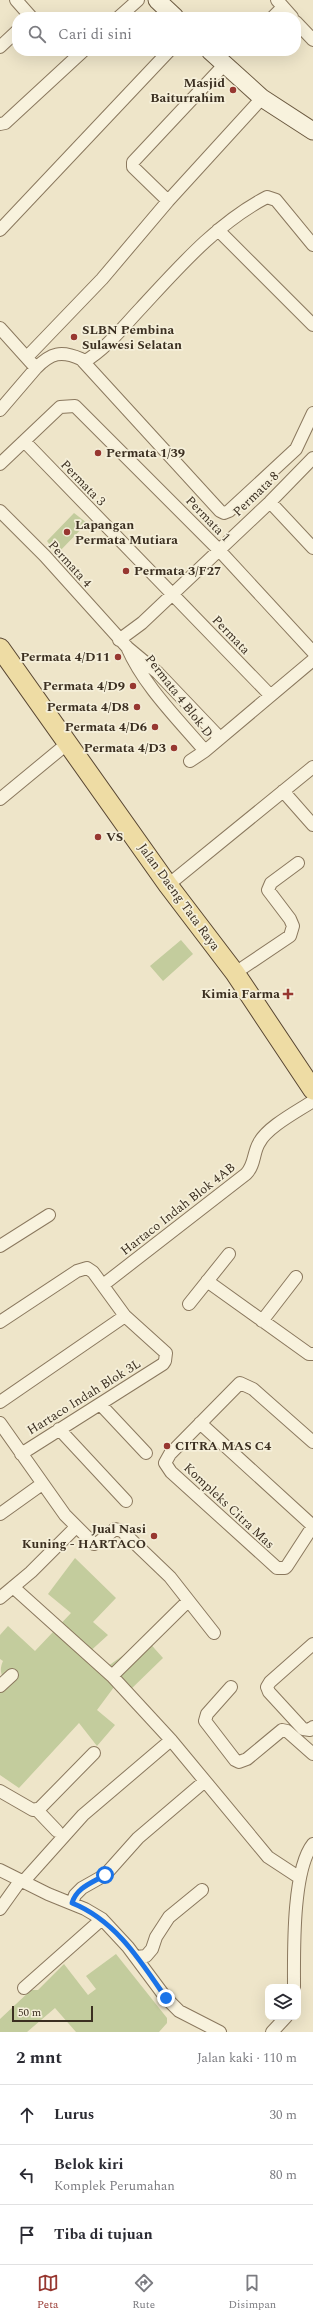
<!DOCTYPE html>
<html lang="id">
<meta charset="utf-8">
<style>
:root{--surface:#fff;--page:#f7f7f7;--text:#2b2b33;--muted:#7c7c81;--line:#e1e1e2;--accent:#973730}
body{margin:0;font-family:Spectral,serif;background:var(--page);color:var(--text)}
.controls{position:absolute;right:12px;bottom:12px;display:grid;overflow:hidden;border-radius:8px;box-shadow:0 4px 16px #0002}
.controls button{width:36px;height:36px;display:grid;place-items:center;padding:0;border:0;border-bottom:1px solid var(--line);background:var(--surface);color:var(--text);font:20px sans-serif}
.scale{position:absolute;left:12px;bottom:10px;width:81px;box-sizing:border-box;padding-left:4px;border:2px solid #3b2f21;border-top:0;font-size:11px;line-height:14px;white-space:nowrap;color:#3b2f21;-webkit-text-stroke:3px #f5efd9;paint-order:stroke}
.stop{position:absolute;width:12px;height:12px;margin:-9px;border:3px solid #1a73e8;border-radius:50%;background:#fff}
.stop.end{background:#1a73e8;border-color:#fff;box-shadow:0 1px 4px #0008}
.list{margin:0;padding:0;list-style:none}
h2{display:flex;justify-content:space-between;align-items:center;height:52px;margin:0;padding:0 16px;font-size:17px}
h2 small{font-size:13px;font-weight:400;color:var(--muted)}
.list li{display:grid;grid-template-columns:26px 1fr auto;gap:12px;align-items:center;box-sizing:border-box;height:60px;padding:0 16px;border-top:1px solid var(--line)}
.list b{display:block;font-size:15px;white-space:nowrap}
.list p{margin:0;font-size:13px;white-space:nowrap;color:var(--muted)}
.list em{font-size:13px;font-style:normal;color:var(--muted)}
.icon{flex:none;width:22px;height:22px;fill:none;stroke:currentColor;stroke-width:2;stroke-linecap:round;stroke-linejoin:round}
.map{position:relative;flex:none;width:313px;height:2032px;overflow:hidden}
.search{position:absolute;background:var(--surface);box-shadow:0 4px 16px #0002;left:12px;right:12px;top:12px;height:44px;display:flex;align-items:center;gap:10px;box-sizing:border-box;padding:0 14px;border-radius:16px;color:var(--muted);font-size:15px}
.sheet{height:232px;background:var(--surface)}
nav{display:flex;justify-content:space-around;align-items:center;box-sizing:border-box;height:56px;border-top:1px solid var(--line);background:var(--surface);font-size:11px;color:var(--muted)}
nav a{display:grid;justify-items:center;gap:2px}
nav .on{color:var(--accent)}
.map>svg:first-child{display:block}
</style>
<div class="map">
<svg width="313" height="2032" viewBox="0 0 313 2032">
<rect width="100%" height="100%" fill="#eee5c9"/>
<path fill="#c3cc9d" d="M 74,513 L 87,523 L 57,554 L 47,541 Z
M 181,940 L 193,954 L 163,981 L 150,966 Z
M 75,1558 L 116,1598 L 93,1622 L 108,1635 L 86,1655 L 104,1669 L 146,1639 L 163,1658 L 128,1692 L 117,1683 L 97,1710 L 115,1725 L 97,1746 L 79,1723 L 19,1788 L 0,1775 L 0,1684 L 4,1679 C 0,1673 0,1668 3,1661 L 0,1659 L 0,1635 L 8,1626 L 35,1651 L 71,1613 L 48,1594 Z
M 116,1954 L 167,2018 L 167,2023 L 159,2032 L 76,2032 L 55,2008 L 27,2032 L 0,2032 L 0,2019 L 31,1990 L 38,1990 L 64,1964 L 88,1995 L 96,1989 L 86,1976 Z"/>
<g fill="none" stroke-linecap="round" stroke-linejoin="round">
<g stroke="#8a785e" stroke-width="14">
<path id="street" d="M 16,0 L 31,17
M 277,0 L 292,17
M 119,17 L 138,0
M 273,17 L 283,7
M 296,22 L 313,40
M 0,47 L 17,31
M 0,124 L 5,123 L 83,51
M 168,201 L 133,167 L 133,162 L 224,65
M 0,230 L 169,51
M 218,230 L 313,325
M 0,328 L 36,368 L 0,410
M 27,357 L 102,279 L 168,201 L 262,98
M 84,362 C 107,348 123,327 141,308 C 179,267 217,223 267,197 L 276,200 L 313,245
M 36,368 C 51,353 61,350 81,359 L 220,511 L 224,513 L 229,511 L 296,449 L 313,413
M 24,441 L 270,695
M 0,464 L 60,407 L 75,406 L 218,549 L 313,652
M 270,502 L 313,548
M 0,511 L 45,556 L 127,647 C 144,686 177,718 205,751
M 119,640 L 142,623 L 270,502 L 313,458
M 128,648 L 158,673 L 220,738
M 190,761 L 205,751 L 313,660
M 283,791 L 313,825
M 0,799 L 68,743
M 168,885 L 313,767
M 235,973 L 290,936 L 293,926 L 290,919 L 268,890 L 271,883 L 298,863
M 0,1246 L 49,1215
M 207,1281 L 309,1354 L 313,1354
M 103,1285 L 246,1174 C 255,1165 253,1153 259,1143 C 267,1127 298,1111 313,1101
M 189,1304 L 229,1254
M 262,1321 L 296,1277
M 0,1322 L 77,1271 L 87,1268 L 93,1272 L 125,1316 L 166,1353 L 165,1361 L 163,1364 L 21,1454
M 0,1402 L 125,1316
M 100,1404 L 146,1453
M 0,1423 L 65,1515 L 94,1544 L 99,1542 L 115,1529 L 122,1531 L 170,1577 L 214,1633
M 200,1423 L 313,1526
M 59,1429 L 126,1501
M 313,1442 L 253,1389 L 240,1383 L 170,1454 L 165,1463 L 171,1472 L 277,1568 L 285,1568 L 287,1566 L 313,1526
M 0,1514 L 42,1484
M 13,1587 L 112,1676 L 171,1740 L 268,1857 L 300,1878
M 0,1598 L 31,1572 L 76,1527
M 313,1644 L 270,1682 L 267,1687 L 269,1692 L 303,1729 L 310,1730 L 313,1727
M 112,1676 L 188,1601
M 0,1686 L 12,1675
M 231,1687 L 207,1714 L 205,1721 L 235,1760 L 239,1762 L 247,1759 L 282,1730 L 287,1731 L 313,1754
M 0,1791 L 33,1810 L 39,1809 L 94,1753
M 36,1809 L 57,1831
M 0,1870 L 48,1894 L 85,1909 L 102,1919 L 128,1947 L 166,1998 L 179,2011 L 220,2032
M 23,1882 L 83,1815 L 171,1740
M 72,1903 L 75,1895 L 82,1888 L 105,1875 L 138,1838 L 205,1781
M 0,1909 L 20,1881
M 136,1957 L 146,1956 L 152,1949 L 156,1937 L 169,1917 L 202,1890
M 294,1987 C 294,1953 292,1870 313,1844
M 24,1988 L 102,1919
M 272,2032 L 286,2017"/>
</g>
<g stroke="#6c5a41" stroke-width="19">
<path id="secondary" d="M 157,0 L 175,17
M 210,51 L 262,98 L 313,131"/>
</g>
<g stroke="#584632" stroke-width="21">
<path id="primary" d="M 0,648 L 168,885 L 235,973 L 313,1090"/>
</g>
<use href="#street" stroke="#f8f2dd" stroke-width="12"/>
<use href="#secondary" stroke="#f8f2dd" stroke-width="17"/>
<use href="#primary" stroke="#eedca4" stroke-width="19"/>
</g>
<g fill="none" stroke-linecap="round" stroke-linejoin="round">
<path stroke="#1a73e8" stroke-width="5" d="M 105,1875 C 92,1883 77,1887 72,1903 C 115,1920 140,1960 166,1998"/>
</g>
<g fill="#973730" stroke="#f5efd9" stroke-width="1.5">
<circle cx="233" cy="90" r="4"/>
<circle cx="74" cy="337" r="4"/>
<circle cx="98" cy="453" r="4"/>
<circle cx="67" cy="532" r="4"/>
<circle cx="126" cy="571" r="4"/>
<circle cx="118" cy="657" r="4"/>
<circle cx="133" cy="686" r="4"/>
<circle cx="137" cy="707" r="4"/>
<circle cx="155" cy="727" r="4"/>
<circle cx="174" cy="748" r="4"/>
<circle cx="98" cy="837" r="4"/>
<path d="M286 988h4v4h4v4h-4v4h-4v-4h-4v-4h4z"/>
<circle cx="167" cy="1446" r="4"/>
<circle cx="154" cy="1536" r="4"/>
</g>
<g text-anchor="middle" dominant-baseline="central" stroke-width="3.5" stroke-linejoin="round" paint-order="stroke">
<g font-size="13" font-weight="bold" fill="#3b2f21" stroke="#f5efd9" text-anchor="end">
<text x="225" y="83">Masjid<tspan x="225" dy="15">Baiturrahim</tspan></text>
<text x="82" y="330" text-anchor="start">SLBN Pembina<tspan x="82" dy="15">Sulawesi Selatan</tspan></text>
<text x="106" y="453" text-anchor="start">Permata 1/39</text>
<text x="75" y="525" text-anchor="start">Lapangan<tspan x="75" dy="15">Permata Mutiara</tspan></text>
<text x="134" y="571" text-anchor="start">Permata 3/F27</text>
<text x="110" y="657">Permata 4/D11</text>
<text x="125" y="686">Permata 4/D9</text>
<text x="129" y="707">Permata 4/D8</text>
<text x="147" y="727">Permata 4/D6</text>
<text x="166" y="748">Permata 4/D3</text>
<text x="106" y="837" text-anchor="start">VS</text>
<text x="280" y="994">Kimia Farma</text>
<text x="175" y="1446" text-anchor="start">CITRA MAS C4</text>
<text x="146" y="1529">Jual Nasi<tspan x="146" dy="15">Kuning - HARTACO</tspan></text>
</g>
<g font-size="13" fill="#3b2f21" stroke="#f5efd9">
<text transform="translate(83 483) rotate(46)">Permata 3</text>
<text transform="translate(256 494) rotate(-44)">Permata 8</text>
<text transform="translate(208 519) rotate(46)">Permata 1</text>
<text transform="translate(70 564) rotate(48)">Permata 4</text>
<text transform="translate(231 635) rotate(46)">Permata</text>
<text transform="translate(179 696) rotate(52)">Permata 4 Blok D</text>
<text transform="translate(179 897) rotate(54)">Jalan Daeng Tata Raya</text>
<text transform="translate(178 1209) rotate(-38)">Hartaco Indah Blok 4AB</text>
<text transform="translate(84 1397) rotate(-32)">Hartaco Indah Blok 3L</text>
<text transform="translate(229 1506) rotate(43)">Kompleks Citra Mas</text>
</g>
</g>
</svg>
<div class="controls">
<button><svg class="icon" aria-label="layers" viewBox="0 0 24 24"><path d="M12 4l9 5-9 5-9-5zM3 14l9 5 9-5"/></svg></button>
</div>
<div class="scale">50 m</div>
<div class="stop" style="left:105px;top:1875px"></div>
<div class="stop end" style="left:166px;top:1998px"></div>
<div class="search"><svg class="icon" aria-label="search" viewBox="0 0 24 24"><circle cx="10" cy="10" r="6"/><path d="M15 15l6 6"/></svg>Cari di sini</div>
</div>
<section class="sheet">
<h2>2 mnt<small>Jalan kaki · 110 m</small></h2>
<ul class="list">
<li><svg class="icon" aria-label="ahead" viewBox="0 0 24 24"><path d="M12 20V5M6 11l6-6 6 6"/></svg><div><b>Lurus</b></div><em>30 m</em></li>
<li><svg class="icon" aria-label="left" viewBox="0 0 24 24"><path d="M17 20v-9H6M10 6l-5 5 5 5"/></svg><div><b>Belok kiri</b><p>Komplek Perumahan</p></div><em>80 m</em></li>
<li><svg class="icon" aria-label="arrive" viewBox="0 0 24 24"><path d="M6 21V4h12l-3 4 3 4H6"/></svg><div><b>Tiba di tujuan</b></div></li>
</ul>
</section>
<nav>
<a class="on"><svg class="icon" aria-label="map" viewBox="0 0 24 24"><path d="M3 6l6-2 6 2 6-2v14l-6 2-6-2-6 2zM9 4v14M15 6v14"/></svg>Peta</a>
<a><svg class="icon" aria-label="directions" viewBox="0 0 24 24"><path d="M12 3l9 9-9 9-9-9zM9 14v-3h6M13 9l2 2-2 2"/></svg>Rute</a>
<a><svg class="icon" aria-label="saved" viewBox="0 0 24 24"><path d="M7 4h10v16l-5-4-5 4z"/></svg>Disimpan</a>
</nav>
